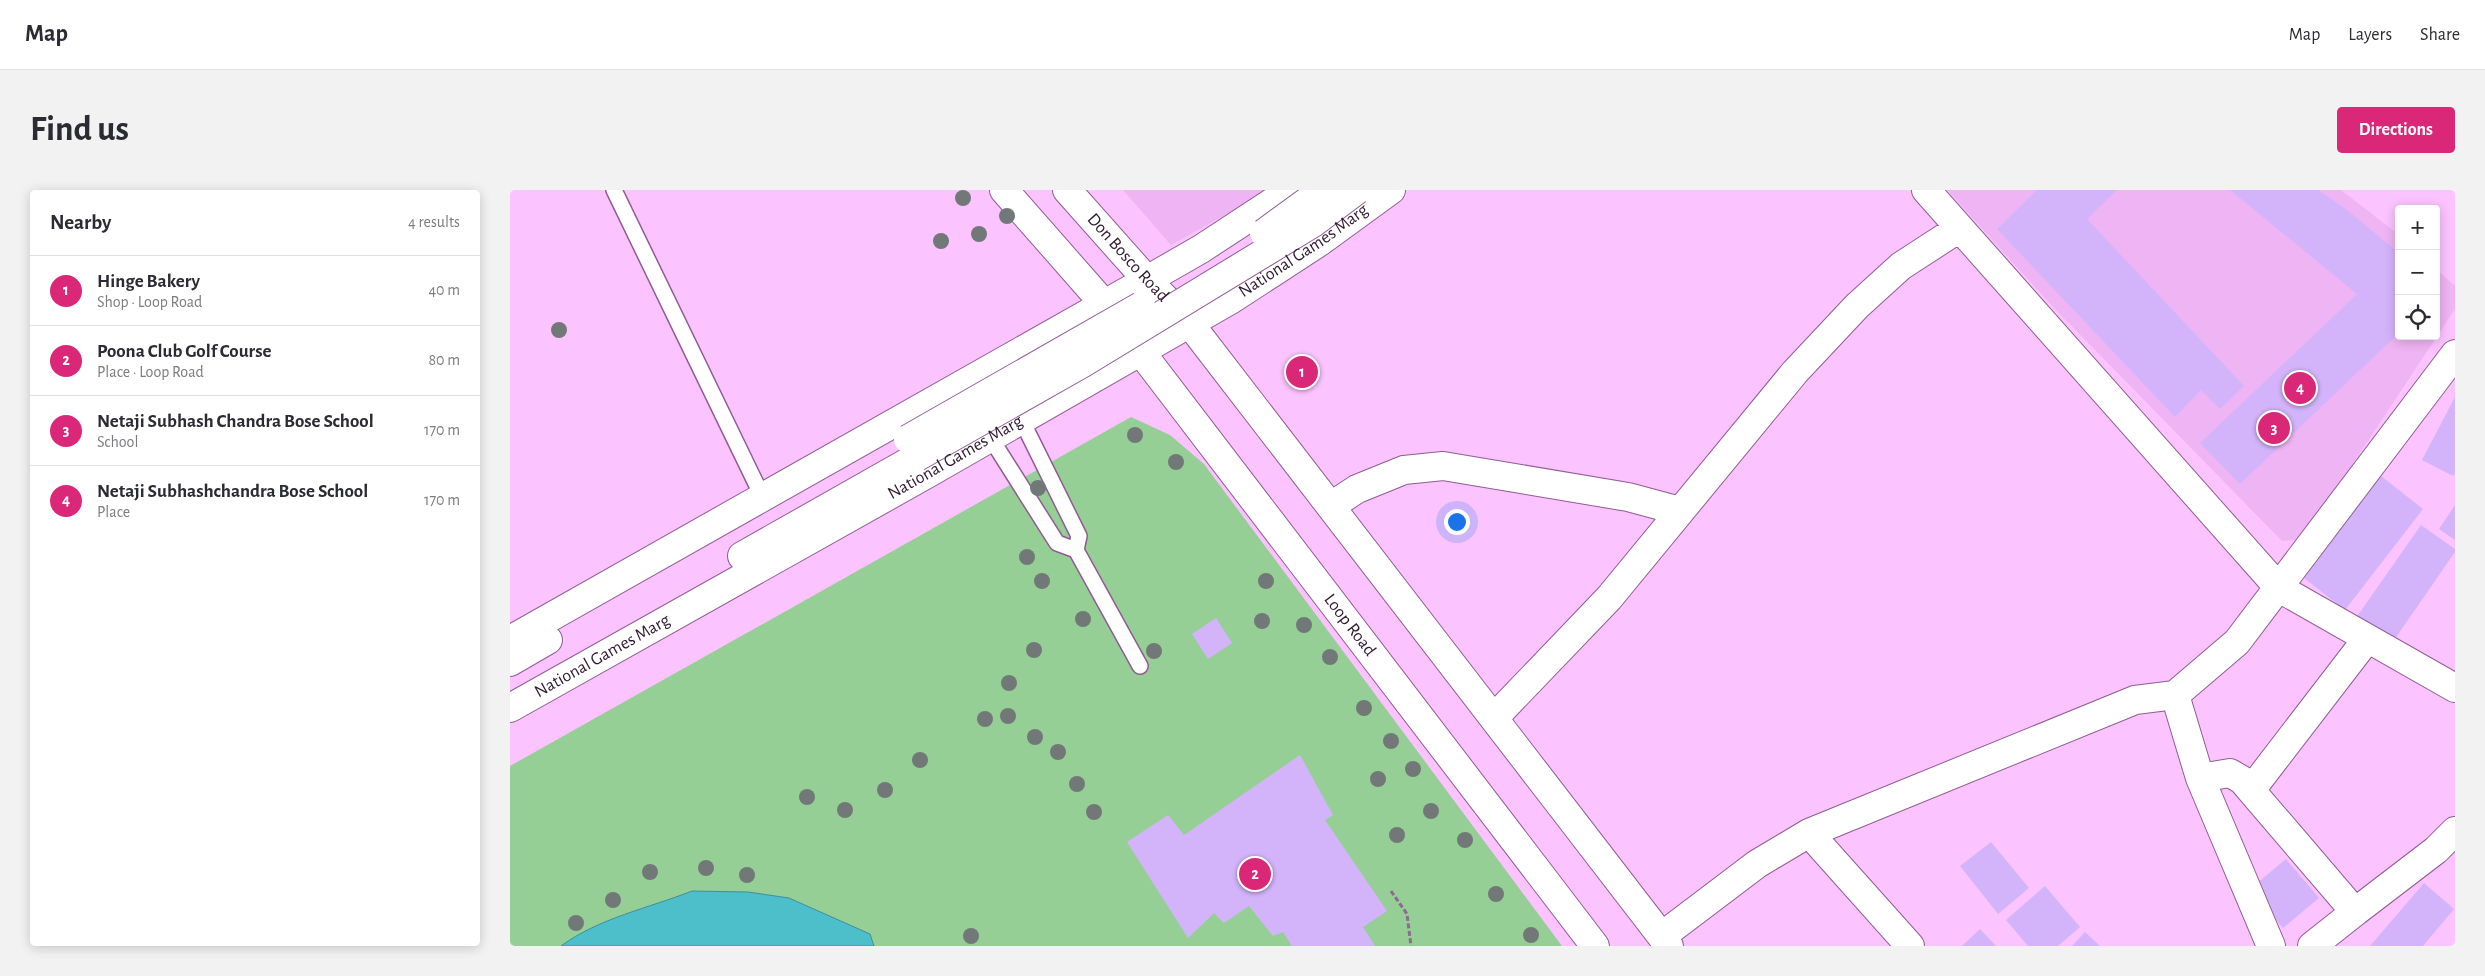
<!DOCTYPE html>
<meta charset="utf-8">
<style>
:root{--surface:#fff;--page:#f2f2f3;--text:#2b2b33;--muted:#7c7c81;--line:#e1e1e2;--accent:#db2777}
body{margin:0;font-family:"Alegreya Sans",sans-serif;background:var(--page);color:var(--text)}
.controls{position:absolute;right:15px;top:15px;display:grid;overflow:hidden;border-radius:5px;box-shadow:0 2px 12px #0003}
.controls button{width:45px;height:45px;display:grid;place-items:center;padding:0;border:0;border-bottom:1px solid var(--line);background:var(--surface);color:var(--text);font:25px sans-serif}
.you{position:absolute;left:946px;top:331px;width:18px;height:18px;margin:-12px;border:4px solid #fff;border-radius:50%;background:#1a73e8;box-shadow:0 0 0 8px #1a73e833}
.badge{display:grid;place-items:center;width:32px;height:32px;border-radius:50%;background:var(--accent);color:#fff;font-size:16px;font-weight:700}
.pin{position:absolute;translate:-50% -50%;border:2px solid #fff;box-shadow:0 1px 5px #0006}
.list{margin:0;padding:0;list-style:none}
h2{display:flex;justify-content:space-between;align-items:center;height:65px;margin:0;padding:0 20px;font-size:21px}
h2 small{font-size:16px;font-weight:400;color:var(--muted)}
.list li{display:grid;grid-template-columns:32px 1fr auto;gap:15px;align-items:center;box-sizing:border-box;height:70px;padding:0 20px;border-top:1px solid var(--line)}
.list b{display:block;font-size:19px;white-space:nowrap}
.list p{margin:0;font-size:16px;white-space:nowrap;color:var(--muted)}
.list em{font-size:16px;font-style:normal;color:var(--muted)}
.icon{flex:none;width:28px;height:28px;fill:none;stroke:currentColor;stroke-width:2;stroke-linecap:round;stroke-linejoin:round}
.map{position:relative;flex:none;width:1945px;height:756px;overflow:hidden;border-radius:5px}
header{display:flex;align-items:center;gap:30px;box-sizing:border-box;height:70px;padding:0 25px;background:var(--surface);border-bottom:1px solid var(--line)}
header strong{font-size:24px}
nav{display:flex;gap:28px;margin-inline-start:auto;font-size:18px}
.intro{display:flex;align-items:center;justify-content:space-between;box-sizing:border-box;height:120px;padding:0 30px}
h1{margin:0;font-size:35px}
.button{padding:12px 22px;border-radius:5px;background:var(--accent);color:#fff;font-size:18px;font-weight:700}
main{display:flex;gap:30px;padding:0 30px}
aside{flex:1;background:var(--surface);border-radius:5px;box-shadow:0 2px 12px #0003}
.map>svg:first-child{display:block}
</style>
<header>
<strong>Map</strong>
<nav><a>Map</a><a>Layers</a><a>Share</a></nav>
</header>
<div class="intro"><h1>Find us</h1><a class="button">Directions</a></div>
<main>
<aside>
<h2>Nearby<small>4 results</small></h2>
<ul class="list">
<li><span class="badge">1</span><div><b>Hinge Bakery</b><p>Shop · Loop Road</p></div><em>40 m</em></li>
<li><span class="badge">2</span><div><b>Poona Club Golf Course</b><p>Place · Loop Road</p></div><em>80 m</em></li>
<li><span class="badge">3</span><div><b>Netaji Subhash Chandra Bose School</b><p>School</p></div><em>170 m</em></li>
<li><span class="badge">4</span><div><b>Netaji Subhashchandra Bose School</b><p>Place</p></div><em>170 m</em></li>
</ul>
</aside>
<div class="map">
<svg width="1945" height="756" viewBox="0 0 1945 756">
<rect width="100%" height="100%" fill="#fbc3ff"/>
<path fill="#efb4f3" d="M 613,0 L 760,0 L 661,55 Z
M 1437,0 L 1831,0 L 1889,45 L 1889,146 L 1926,146 L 1926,79 L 1945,96 L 1945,119 L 1797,343 L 1787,350 L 1772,351 L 1544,118 Z"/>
<path fill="#95cf95" d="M 621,227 L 660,245 L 694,274 L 1052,756 L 0,756 L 0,576 Z"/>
<path fill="#4cbfca" stroke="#438d9b" d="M 182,701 L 238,702 L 279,708 L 360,744 L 364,756 L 51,756 C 89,728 139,718 182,701 Z"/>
<path fill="#d3b4fb" d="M 1527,0 L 1607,0 L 1577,29 L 1734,196 L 1710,219 L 1691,200 L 1665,227 L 1487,39 Z
M 1720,0 L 1808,0 L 1837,20 L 1889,63 L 1889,143 L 1730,294 L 1690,253 L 1847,104 Z
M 1945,207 L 1945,283 L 1943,286 L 1912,270 Z
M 1871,286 L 1913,319 L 1835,420 L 1794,388 Z
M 1945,315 L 1945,350 L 1929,339 Z
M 1911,335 L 1945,359 L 1945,362 L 1882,453 L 1846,428 Z
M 706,428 L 722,453 L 698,469 L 682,444 Z
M 790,565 L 823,625 L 815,630 L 877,721 L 853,737 L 865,756 L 782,756 L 773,742 L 763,746 L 739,716 L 714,733 L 704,723 L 678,748 L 617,652 L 658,625 L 674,645 Z
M 1481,652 L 1519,698 L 1488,724 L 1450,676 Z
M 1776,669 L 1809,708 L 1773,738 L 1740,699 Z
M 1914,693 L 1944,719 L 1913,756 L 1860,756 Z
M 1535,696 L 1570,737 L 1548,756 L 1518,756 L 1496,730 Z
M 1470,739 L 1486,756 L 1452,756 Z
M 1575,742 L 1590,756 L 1562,756 Z"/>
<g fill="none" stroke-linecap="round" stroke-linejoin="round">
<g stroke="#8f5c92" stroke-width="18">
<path id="service" d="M 104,0 L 253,308
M 511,229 L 569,346 L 566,360 L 630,476
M 480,247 L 547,353 L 566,360"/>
</g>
<g stroke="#8f5c92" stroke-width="30">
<path id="minor" d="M 1416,0 L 1769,398 L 1945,498
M 821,316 L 847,299 L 894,280 L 933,276 L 1118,307 L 1170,321
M 1665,505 L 1690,588 L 1761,756
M 984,528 L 1099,408 L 1285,182 L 1347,116 L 1391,76 L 1448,39
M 1690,588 L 1720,583 L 1732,590 L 1845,722 L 1802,756
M 1741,600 L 1857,449
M 1299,643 L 1400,756
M 1845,722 L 1926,660 L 1945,641
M 1152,746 L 1247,674 L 1299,643 L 1625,510 L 1665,505 L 1727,452 L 1945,164"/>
</g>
<g stroke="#8f5c92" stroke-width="30">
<g id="secondary">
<path id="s1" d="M 494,0 L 595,115 L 1085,756"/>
<path id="s2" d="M 557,0 L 637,90 L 680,134 L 1159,756"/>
</g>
</g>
<g stroke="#8f5c92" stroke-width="30">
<g id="primary">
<path d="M 232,366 L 407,267"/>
<path d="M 0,450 L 637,90 L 691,59 L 781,0"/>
<path d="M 0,472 L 38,450"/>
<path id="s3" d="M 0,518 L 417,284 L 722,109 L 811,51 L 881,0"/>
</g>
</g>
<path stroke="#8f6992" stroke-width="3" stroke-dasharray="5 2.5" stroke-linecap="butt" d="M 881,701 L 897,724 L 901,756"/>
<use href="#service" stroke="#fff" stroke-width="15"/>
<use href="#minor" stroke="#fff" stroke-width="28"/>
<use href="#secondary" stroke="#fff" stroke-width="28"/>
<use href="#primary" stroke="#fff" stroke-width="28"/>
<g stroke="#8f5c92" stroke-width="30" stroke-linecap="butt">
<path id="primary-bridge" d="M 754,43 L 813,0
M 398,249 L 631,116
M 407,267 L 573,173 L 803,33 L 847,0"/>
</g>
<use href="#primary-bridge" stroke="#fff" stroke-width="28"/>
</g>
<g fill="#727878">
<circle cx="453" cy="8" r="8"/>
<circle cx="497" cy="26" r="8"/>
<circle cx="469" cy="44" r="8"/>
<circle cx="431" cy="51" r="8"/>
<circle cx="49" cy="140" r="8"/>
<circle cx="625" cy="245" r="8"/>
<circle cx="666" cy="272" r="8"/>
<circle cx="528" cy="298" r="8"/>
<circle cx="517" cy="367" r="8"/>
<circle cx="532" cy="391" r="8"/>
<circle cx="756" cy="391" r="8"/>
<circle cx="573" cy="429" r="8"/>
<circle cx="752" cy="431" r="8"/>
<circle cx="794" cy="435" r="8"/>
<circle cx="524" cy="460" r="8"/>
<circle cx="644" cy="461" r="8"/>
<circle cx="820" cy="467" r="8"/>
<circle cx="499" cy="493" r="8"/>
<circle cx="854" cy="518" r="8"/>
<circle cx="498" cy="526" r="8"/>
<circle cx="475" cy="529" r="8"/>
<circle cx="525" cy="547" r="8"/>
<circle cx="881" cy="551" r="8"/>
<circle cx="548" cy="562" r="8"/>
<circle cx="410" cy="570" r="8"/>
<circle cx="903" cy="579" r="8"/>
<circle cx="868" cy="589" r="8"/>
<circle cx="567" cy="594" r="8"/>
<circle cx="375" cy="600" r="8"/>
<circle cx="297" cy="607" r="8"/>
<circle cx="335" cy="620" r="8"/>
<circle cx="921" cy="621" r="8"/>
<circle cx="584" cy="622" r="8"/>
<circle cx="887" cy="645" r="8"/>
<circle cx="955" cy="650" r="8"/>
<circle cx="196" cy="678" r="8"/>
<circle cx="140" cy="682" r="8"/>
<circle cx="237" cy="685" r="8"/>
<circle cx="986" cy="704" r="8"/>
<circle cx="103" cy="710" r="8"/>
<circle cx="66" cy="733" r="8"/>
<circle cx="1021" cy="745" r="8"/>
<circle cx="461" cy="746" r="8"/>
</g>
<g text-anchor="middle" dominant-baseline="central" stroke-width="4" stroke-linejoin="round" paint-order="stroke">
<g font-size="18" fill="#2d182e" stroke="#fcdafe">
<text stroke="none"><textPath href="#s3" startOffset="916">National Games Marg</textPath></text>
<text stroke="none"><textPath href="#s2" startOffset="91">Don Bosco Road</textPath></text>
<text stroke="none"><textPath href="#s3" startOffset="511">National Games Marg</textPath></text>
<text stroke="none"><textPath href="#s1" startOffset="556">Loop Road</textPath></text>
<text stroke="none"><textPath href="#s3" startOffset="106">National Games Marg</textPath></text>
</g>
</g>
</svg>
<div class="controls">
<button>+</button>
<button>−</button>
<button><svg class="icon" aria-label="locate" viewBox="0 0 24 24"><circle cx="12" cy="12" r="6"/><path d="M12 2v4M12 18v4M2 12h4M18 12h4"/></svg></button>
</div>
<div class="you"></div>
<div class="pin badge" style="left:792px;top:182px">1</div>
<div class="pin badge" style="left:745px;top:684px">2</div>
<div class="pin badge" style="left:1764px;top:238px">3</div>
<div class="pin badge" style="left:1790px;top:198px">4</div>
</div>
</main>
